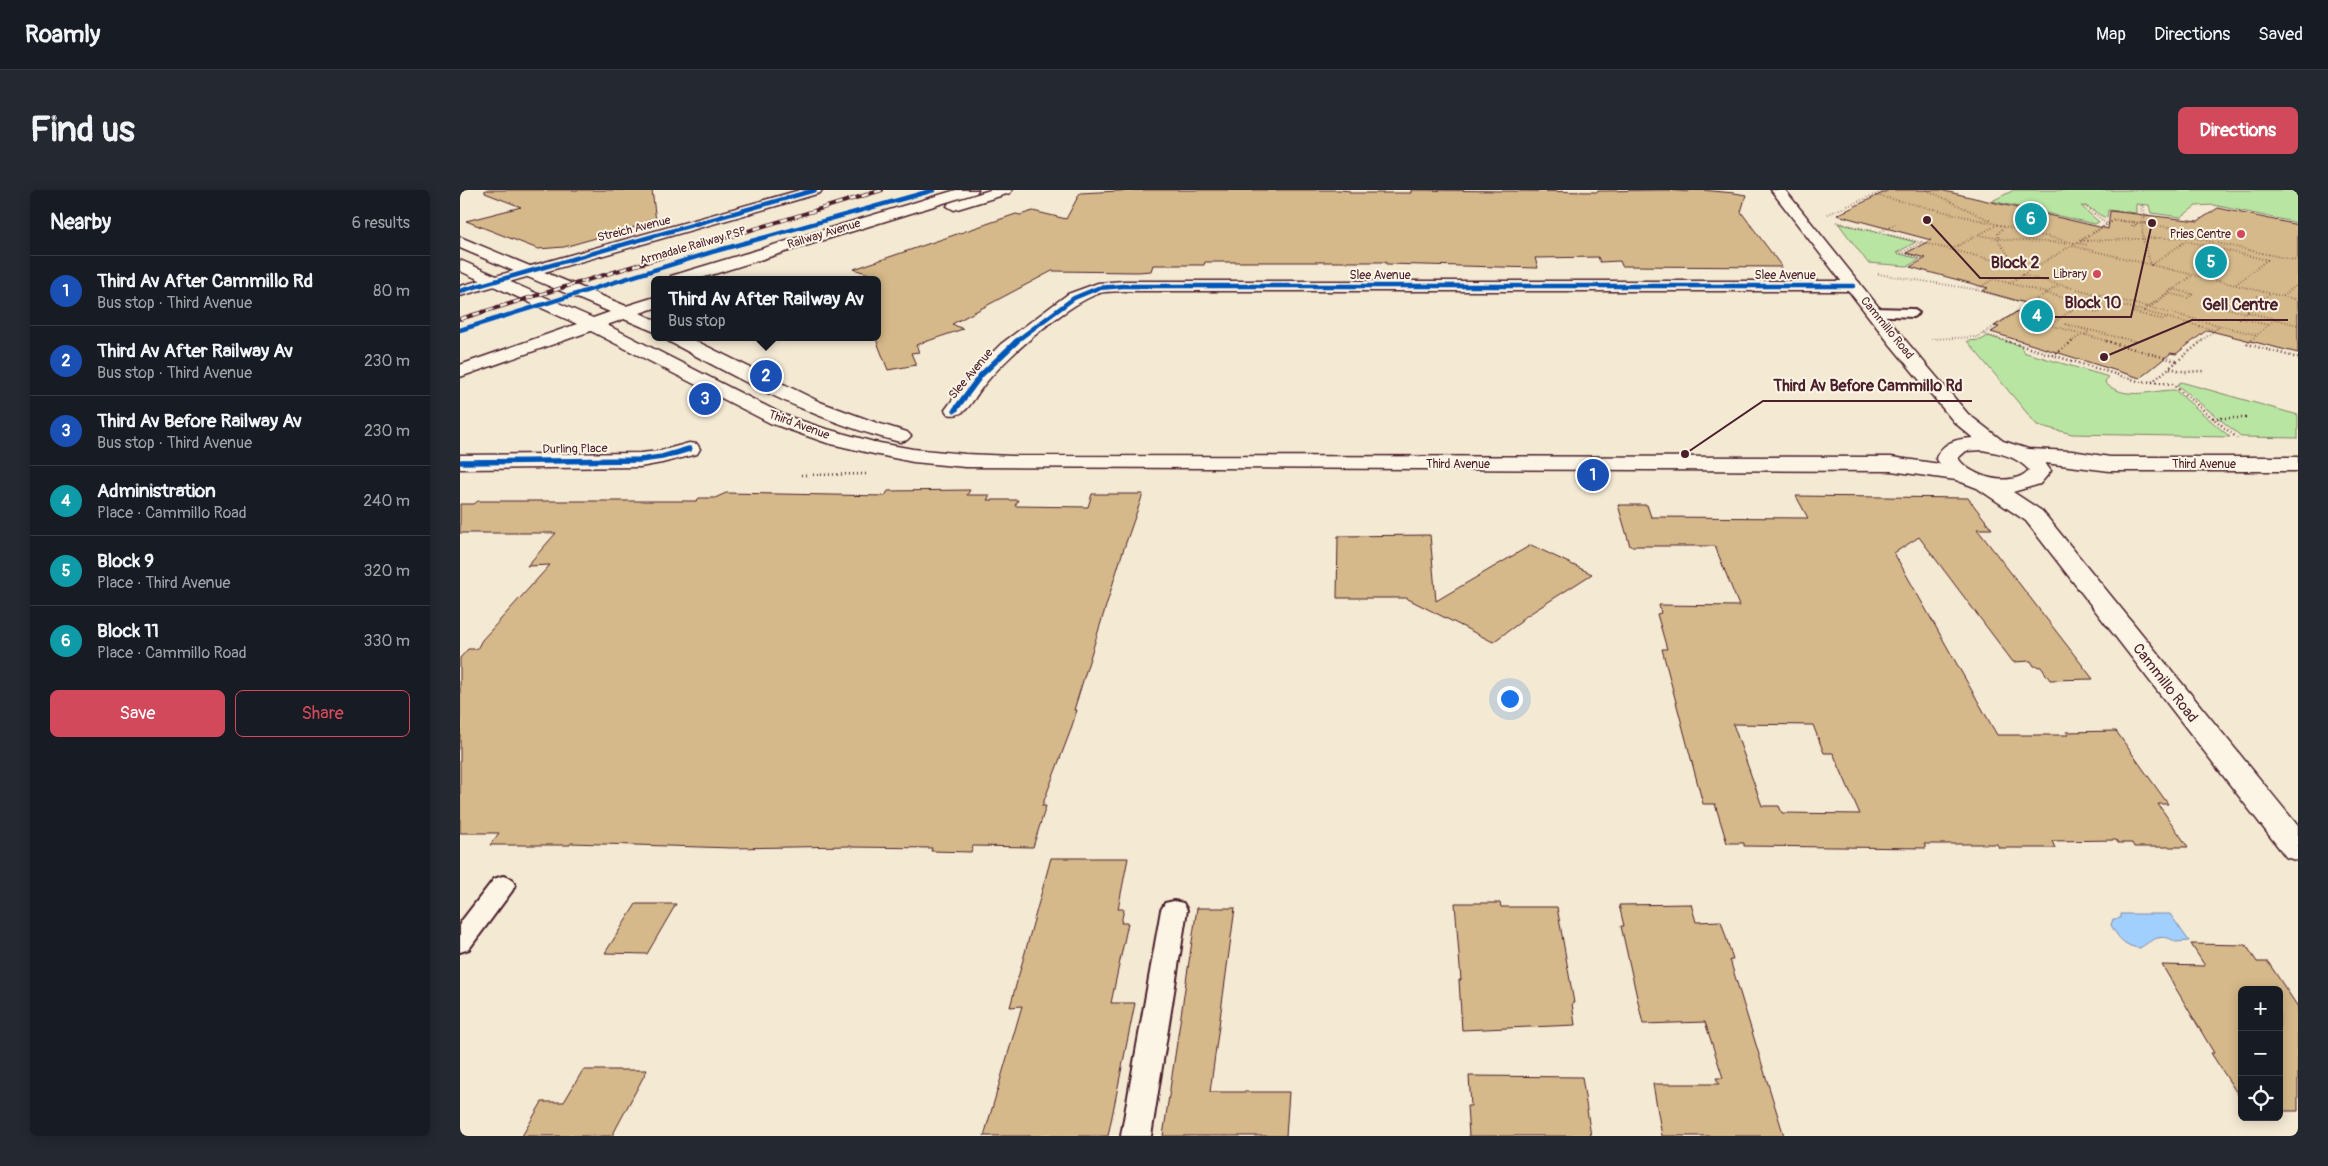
<!DOCTYPE html>
<meta charset="utf-8">
<style>
:root{--surface:#171b24;--page:#242831;--text:#f1f3f6;--muted:#9ea1a6;--line:#363941;--accent:#d1495b}
body{margin:0;font-family:Pangolin,sans-serif;background:var(--page);color:var(--text)}
.controls{position:absolute;right:15px;bottom:15px;display:grid;overflow:hidden;border-radius:8px;box-shadow:0 2px 12px #0003}
.controls button{width:45px;height:45px;display:grid;place-items:center;padding:0;border:0;border-bottom:1px solid var(--line);background:var(--surface);color:var(--text);font:25px sans-serif}
.you{position:absolute;left:1049px;top:508px;width:18px;height:18px;margin:-12px;border:4px solid #fff;border-radius:50%;background:#1a73e8;box-shadow:0 0 0 8px #1a73e833}
.badge{display:grid;place-items:center;width:32px;height:32px;border-radius:50%;background:var(--accent);color:#fff;font-size:16px;font-weight:700}
.pin{position:absolute;translate:-50% -50%;border:2px solid #fff;box-shadow:0 1px 5px #0006}
.popup{position:absolute;left:191px;top:86px;width:230px;height:65px;box-sizing:border-box;display:grid;place-content:center;border-radius:8px;background:var(--surface);filter:drop-shadow(0 1px 4px #0005);font-size:16px;white-space:nowrap;color:var(--muted)}
.popup b{font-size:19px;color:var(--text)}
.popup::after{content:'';position:absolute;left:50%;top:100%;margin-left:-10px;border:10px solid transparent;border-top-color:var(--surface)}
.list{margin:0;padding:0;list-style:none}
h2{display:flex;justify-content:space-between;align-items:center;height:65px;margin:0;padding:0 20px;font-size:21px}
h2 small{font-size:16px;font-weight:400;color:var(--muted)}
.list li{display:grid;grid-template-columns:32px 1fr auto;gap:15px;align-items:center;box-sizing:border-box;height:70px;padding:0 20px;border-top:1px solid var(--line)}
.list b{display:block;font-size:19px;white-space:nowrap}
.list p{margin:0;font-size:16px;white-space:nowrap;color:var(--muted)}
.list em{font-size:16px;font-style:normal;color:var(--muted)}
.actions{display:flex;gap:10px;padding:15px 20px}
.actions a{flex:1;padding:11px 0;border:1px solid var(--accent);border-radius:8px;text-align:center;font-size:18px;color:var(--accent)}
.actions .main{background:var(--accent);color:#fff}
.icon{flex:none;width:28px;height:28px;fill:none;stroke:currentColor;stroke-width:2;stroke-linecap:round;stroke-linejoin:round}
.map{position:relative;flex:none;width:1838px;height:946px;overflow:hidden;border-radius:8px}
header{display:flex;align-items:center;gap:30px;box-sizing:border-box;height:70px;padding:0 25px;background:var(--surface);border-bottom:1px solid var(--line)}
header strong{font-size:24px}
nav{display:flex;gap:28px;margin-inline-start:auto;font-size:18px}
.intro{display:flex;align-items:center;justify-content:space-between;box-sizing:border-box;height:120px;padding:0 30px}
h1{margin:0;font-size:35px}
.button{padding:12px 22px;border-radius:8px;background:var(--accent);color:#fff;font-size:18px;font-weight:700}
main{display:flex;gap:30px;padding:0 30px}
aside{flex:1;background:var(--surface);border-radius:8px;box-shadow:0 2px 12px #0003}
.map>svg:first-child{display:block}
</style>
<header>
<strong>Roamly</strong>
<nav><a>Map</a><a>Directions</a><a>Saved</a></nav>
</header>
<div class="intro"><h1>Find us</h1><a class="button">Directions</a></div>
<main>
<aside>
<h2>Nearby<small>6 results</small></h2>
<ul class="list">
<li><span class="badge" style="background:#1a4fb4">1</span><div><b>Third Av After Cammillo Rd</b><p>Bus stop · Third Avenue</p></div><em>80 m</em></li>
<li><span class="badge" style="background:#1a4fb4">2</span><div><b>Third Av After Railway Av</b><p>Bus stop · Third Avenue</p></div><em>230 m</em></li>
<li><span class="badge" style="background:#1a4fb4">3</span><div><b>Third Av Before Railway Av</b><p>Bus stop · Third Avenue</p></div><em>230 m</em></li>
<li><span class="badge" style="background:#0f9aa8">4</span><div><b>Administration</b><p>Place · Cammillo Road</p></div><em>240 m</em></li>
<li><span class="badge" style="background:#0f9aa8">5</span><div><b>Block 9</b><p>Place · Third Avenue</p></div><em>320 m</em></li>
<li><span class="badge" style="background:#0f9aa8">6</span><div><b>Block 11</b><p>Place · Cammillo Road</p></div><em>330 m</em></li>
</ul>
<div class="actions"><a class="main">Save</a><a>Share</a></div>
</aside>
<div class="map">
<svg width="1838" height="946" viewBox="0 0 1838 946">
<rect width="100%" height="100%" fill="#f4e9d3"/>
<filter id="ink" filterUnits="userSpaceOnUse"><feTurbulence type="fractalNoise" baseFrequency=".02" numOctaves="2"/><feDisplacementMap in="SourceGraphic" scale="10" xChannelSelector="R" yChannelSelector="G"/><feConvolveMatrix kernelMatrix="1 2 1 2 8 2 1 2 1" color-interpolation-filters="sRGB"/></filter>
<g filter="url(#ink)">
<path fill="#b9e5a2" stroke="#828266" d="M 1554,0 L 1838,0 L 1838,33 L 1754,15 L 1736,16 L 1721,27 L 1691,23 L 1689,15 L 1676,14 L 1676,23 L 1648,20 L 1647,28 C 1636,25 1632,16 1621,16 L 1639,32 L 1635,34 L 1532,11 Z
M 1378,33 L 1456,52 L 1436,63 L 1460,69 L 1448,76 L 1408,73 Z
M 1528,146 L 1561,156 L 1563,162 L 1649,187 L 1645,191 L 1646,194 C 1668,211 1691,200 1715,200 L 1770,247 L 1612,244 L 1577,235 L 1507,151 L 1521,150 Z
M 1721,192 L 1838,225 L 1838,248 L 1782,247 L 1717,195 Z"/>
<path fill="#a2d0fe" stroke="#7f89aa" d="M 1661,724 L 1710,724 L 1729,751 L 1716,752 C 1701,742 1692,750 1680,758 C 1665,757 1658,748 1651,735 L 1653,729 L 1661,728 Z"/>
<path fill="#d6b98a" stroke="#4a1f2b" fill-rule="evenodd" d="M 25,0 L 192,0 L 196,31 L 104,57 L 78,59 L 6,31 L 61,17 L 25,3 Z
M 678,0 L 881,0 L 890,1 L 890,3 L 951,3 L 951,0 L 1138,2 L 1138,1 L 1208,0 L 1228,2 L 1229,0 L 1242,0 L 1274,3 L 1286,5 L 1281,22 L 1322,77 L 1162,76 L 1160,71 L 1140,72 L 1138,67 L 1075,68 L 1078,78 L 926,74 L 926,72 L 745,72 L 744,75 L 693,75 L 691,81 L 678,82 L 592,81 L 492,134 L 503,139 L 456,155 L 459,162 L 451,163 L 456,175 L 428,180 L 417,152 L 417,87 L 394,79 L 556,24 L 560,25 L 573,21 L 606,29 L 620,3 Z
M 1429,0 L 1480,0 L 1648,39 L 1650,21 L 1738,31 L 1758,18 L 1838,35 L 1838,163 L 1747,140 L 1716,164 L 1711,163 L 1680,188 L 1531,142 L 1539,137 L 1534,136 L 1569,114 L 1522,101 L 1528,98 L 1450,77 L 1466,68 L 1446,63 L 1471,50 L 1377,25 Z
M 510,300 L 507,305 L 530,305 L 527,310 L 558,310 L 555,316 L 628,317 L 632,304 L 683,304 L 662,364 L 614,520 L 617,520 L 610,542 L 582,616 L 586,616 L 573,657 L 513,656 L 511,662 L 471,661 L 472,658 L 391,657 L 391,656 L 272,658 L 111,653 L 110,655 L 30,655 L 39,643 L 0,643 L 0,468 L 8,459 L 17,459 L 22,450 L 90,375 L 67,376 L 96,343 L 0,343 L 0,314 L 14,314 L 18,311 L 236,311 L 239,308 L 255,308 L 266,303 L 425,306 L 428,301 Z
M 1336,306 L 1508,308 L 1532,339 L 1517,339 L 1633,489 L 1590,490 L 1581,477 L 1574,476 L 1571,471 L 1553,472 L 1459,347 L 1434,363 L 1537,545 L 1609,545 L 1606,542 L 1656,541 L 1708,614 L 1698,614 L 1728,657 L 1674,657 L 1672,653 L 1658,653 L 1656,650 L 1592,651 L 1595,658 L 1539,658 L 1537,654 L 1464,654 L 1466,658 L 1284,656 L 1284,653 L 1267,653 L 1255,614 L 1243,614 L 1202,459 L 1207,459 L 1197,424 L 1201,423 L 1199,415 L 1279,416 L 1255,356 L 1170,356 L 1158,315 L 1187,315 L 1191,327 L 1348,328 ZM 1273,534 L 1353,535 L 1364,563 L 1373,563 L 1400,624 L 1322,623 L 1319,616 L 1302,616 Z
M 970,345 L 976,411 L 1071,355 L 1132,384 L 1060,430 L 1062,431 L 1033,452 L 946,408 L 877,408 L 878,346 Z
M 591,668 L 668,668 L 658,719 L 664,719 L 661,733 L 668,733 L 651,813 L 675,813 L 648,946 L 524,946 L 562,816 L 550,817 Z
M 995,713 L 1040,713 L 1041,717 L 1097,717 L 1114,813 L 1112,813 L 1115,835 L 1002,840 L 999,790 L 1001,790 Z
M 176,714 L 216,714 L 187,764 L 145,763 Z
M 1231,714 L 1236,732 L 1261,731 L 1273,770 L 1270,770 L 1324,946 L 1202,946 L 1193,894 L 1259,894 L 1256,888 L 1263,888 L 1245,832 L 1183,834 L 1161,736 L 1164,736 L 1159,715 Z
M 737,718 L 775,718 L 750,902 L 829,902 L 826,946 L 703,946 Z
M 1731,754 L 1786,755 L 1797,772 L 1808,772 L 1838,817 L 1838,921 L 1819,921 L 1819,800 L 1782,800 L 1782,911 L 1751,863 L 1754,863 L 1702,775 L 1745,776 Z
M 123,880 L 187,880 L 152,946 L 62,946 L 82,912 L 104,912 Z
M 1009,886 L 1122,887 L 1131,946 L 1009,946 L 1007,916 L 1011,916 Z"/>
<g fill="none" stroke-linecap="round" stroke-linejoin="round">
<g stroke="#4a1f2b" stroke-width="4">
<path id="service" d="M 1414,118 L 1453,119 L 1459,123 L 1453,127 L 1409,125 L 1408,122 L 1409,119 Z
M 43,686 L 52,689 L 55,695 L 52,701 L 9,759 L 0,762 L 0,733 L 34,689 Z
M 714,711 L 723,713 L 727,720 L 691,946 L 661,946 L 701,720 L 705,713 Z"/>
</g>
<g stroke="#4a1f2b" stroke-width="3">
<path id="minor" d="M 663,91 L 1393,91 L 1399,92 L 1401,96 L 1399,100 L 1393,101 L 663,101 C 656,102 647,101 640,103 C 608,113 541,171 521,199 C 512,211 505,229 488,224 L 485,220 L 514,181 L 541,154 L 608,104 L 638,93 Z
M 229,253 L 237,254 L 240,259 L 237,264 L 202,273 L 180,277 L 0,279 L 0,265 L 180,263 L 200,261 Z"/>
</g>
<g stroke="#4a1f2b" stroke-width="3">
<path id="tertiary" d="M 340,0 L 362,0 L 360,3 L 316,16 L 0,106 L 0,96 Z"/>
</g>
<g stroke="#4a1f2b" stroke-width="3">
<path id="secondary" d="M 496,0 L 518,0 L 516,3 L 235,90 L 209,90 L 211,86 Z
M 530,0 L 552,0 L 550,3 L 494,20 L 487,16 L 489,13 Z
M 1311,0 L 1325,0 L 1441,145 L 1508,224 L 1543,251 L 1568,259 L 1612,261 L 1650,267 L 1838,267 L 1838,281 L 1650,281 L 1585,273 L 1591,281 L 1580,294 L 1553,302 L 1582,321 L 1838,636 L 1838,671 L 1826,667 L 1566,331 L 1517,298 L 1496,290 L 1431,281 L 505,277 L 453,272 L 414,264 L 367,253 L 310,233 L 131,141 L 0,187 L 0,175 L 117,134 L 0,81 L 0,70 L 133,128 L 150,122 L 0,58 L 0,47 L 166,116 L 195,107 L 195,118 L 180,123 L 195,130 L 195,142 L 164,129 L 147,135 L 324,225 L 363,238 L 414,252 L 453,259 L 505,264 L 552,266 L 1431,267 L 1480,274 L 1476,268 C 1483,252 1496,249 1513,248 L 1494,232 L 1429,153 ZM 1522,260 C 1540,263 1556,266 1569,280 C 1552,299 1510,287 1498,268 L 1506,261 Z
M 205,147 L 228,147 L 360,212 L 417,233 L 447,242 L 451,246 L 447,250 L 440,252 C 357,232 282,191 208,151 Z"/>
</g>
<path stroke="#4a1f2b" stroke-width="2" stroke-dasharray="0.5 2.5" stroke-linecap="butt" d="M 1467,0 L 1531,31
M 1415,5 L 1614,53
M 1625,16 L 1647,34
M 1368,24 L 1426,0
M 1376,32 L 1571,79
M 1672,32 L 1672,36 L 1676,36 L 1676,33
M 1685,33 L 1684,16 L 1681,15 L 1683,49 L 1691,75 L 1726,51 L 1807,70 L 1775,95
M 1544,37 L 1538,43 L 1539,52 L 1556,75
M 1421,41 L 1436,34
M 1518,45 L 1549,50 L 1607,53
M 1621,51 L 1730,47 L 1838,71
M 1462,52 L 1441,63 L 1462,68
M 1617,53 L 1628,55
M 1613,56 L 1838,110
M 1492,59 L 1537,35
M 1418,84 L 1513,99 L 1569,114
M 1562,85 L 1797,145
M 1516,100 L 1533,89 L 1549,93
M 1635,104 L 1590,135 L 1651,152
M 1809,104 L 1787,122 L 1815,129
M 1797,106 L 1804,107
M 1823,106 L 1838,94
M 1623,113 L 1549,93 L 1654,30 L 1692,34
M 1653,113 L 1676,119
M 1617,117 L 1639,123 L 1657,110
M 1690,117 L 1733,85
M 1684,121 L 1676,119 L 1672,122 L 1704,130 L 1708,128
M 1787,122 L 1780,128 L 1808,135
M 1716,130 L 1754,140
M 1605,134 L 1677,152
M 1605,134 L 1629,141 L 1625,145
M 1523,144 L 1551,152
M 1471,149 L 1518,147 L 1599,95
M 1611,152 L 1621,145
M 1740,152 L 1760,136
M 1789,152 L 1815,129 L 1838,135"/>
<path stroke="#4a1f2b" stroke-width="2.5" stroke-dasharray="1 3" stroke-linecap="butt" d="M 1546,151 L 1678,191 L 1692,192 L 1742,151
M 1646,151 L 1716,171
M 1674,151 L 1677,152
M 1787,154 L 1790,151
M 1787,154 L 1838,168
M 1592,166 L 1613,151
M 1710,178 L 1726,182 L 1744,181
M 1692,192 L 1712,194 L 1777,248
M 1753,228 L 1786,228
M 341,285 L 409,284"/>
<use href="#service" fill="#fcf5e5" fill-rule="evenodd"/>
<use href="#minor" fill="#fcf5e5" fill-rule="evenodd"/>
<use href="#tertiary" fill="#fcf5e5" fill-rule="evenodd"/>
<use href="#secondary" fill="#fcf5e5" fill-rule="evenodd"/>
<g stroke="#4a1f2b" stroke-width="4">
<path id="rail" d="M 0,129 L 422,0"/>
</g>
<use href="#rail" stroke="#fcf5e5" stroke-width="2.5" stroke-dasharray="7" stroke-linecap="butt"/>
<path stroke="#4a1f2b" stroke-width="2" stroke-dasharray="0.5 2.5" stroke-linecap="butt" d="M 1618,53 L 1655,30 L 1716,38
M 1707,103 L 1728,108 L 1733,104 L 1712,99 L 1683,121 L 1716,130
M 1768,114 L 1791,119 L 1786,123 L 1763,117 Z
M 1791,119 L 1804,108"/>
<g stroke="#fcf5e5" stroke-width="6">
<path id="cycleway-far1" d="M 0,101 L 355,0
M 0,140 L 252,62 L 474,0
M 555,152 L 614,108 L 638,98 L 663,96 L 1393,96"/>
</g>
<g stroke="#fcf5e5" stroke-width="8">
<path id="cycleway" d="M 495,220 L 521,185 L 557,151
M 0,272 L 180,270 L 202,267 L 229,259"/>
</g>
<use href="#cycleway-far1" stroke="#0057b8" stroke-width="4.5"/>
<use href="#cycleway" stroke="#0057b8" stroke-width="5.5"/>
</g>
</g>
<g fill="#d1495b" stroke="#fcf5e5" stroke-width="2">
<circle cx="1781" cy="44" r="5"/>
<circle cx="1637" cy="84" r="5"/>
</g>
<g text-anchor="middle" dominant-baseline="central" stroke-width="4" stroke-linejoin="round" paint-order="stroke">
<g font-size="12" fill="#4a1f2b" stroke="#fcf5e5">
<text transform="translate(174 39) rotate(-14)">Streich Avenue</text>
<text transform="translate(364 44) rotate(-17)">Railway Avenue</text>
<text transform="translate(233 56) rotate(-16)">Armadale Railway PSP</text>
<text x="920" y="85">Slee Avenue</text>
<text x="1325" y="85">Slee Avenue</text>
<text transform="translate(1427 138) rotate(51)">Cammillo Road</text>
<text transform="translate(511 184) rotate(-50)">Slee Avenue</text>
<text transform="translate(339 235) rotate(20)">Third Avenue</text>
<text transform="translate(115 259) rotate(-1)">Durling Place</text>
<text x="998" y="274">Third Avenue</text>
<text x="1744" y="274">Third Avenue</text>
</g>
<g font-size="12" fill="#4a1f2b" stroke="#fcf5e5" text-anchor="end">
<text x="1771" y="44">Pries Centre</text>
<text x="1627" y="84">Library</text>
</g>
<g font-size="15" fill="#4a1f2b" stroke="#fcf5e5">
<text transform="translate(1705 493) rotate(52)">Cammillo Road</text>
</g>
</g>
<path fill="none" stroke="#4a1f2b" stroke-width="2" d="M1467 30L1520 88H1589M1692 33L1671 127H1595M1644 167L1732 130H1828M1225 264L1303 211H1512"/>
<g fill="#4a1f2b" stroke="#fcf5e5" stroke-width="2">
<circle cx="1467" cy="30" r="5"/>
<circle cx="1692" cy="33" r="5"/>
<circle cx="1644" cy="167" r="5"/>
<circle cx="1225" cy="264" r="5"/>
</g>
<g font-size="16" text-anchor="middle" font-weight="bold" fill="#4a1f2b" stroke="#fcf5e5" stroke-width="4" stroke-linejoin="round" paint-order="stroke">
<text x="1555" y="78">Block 2</text>
<text x="1633" y="118">Block 10</text>
<text x="1780" y="120">Gell Centre</text>
<text x="1408" y="201">Third Av Before Cammillo Rd</text>
</g>
</svg>
<div class="controls">
<button>+</button>
<button>−</button>
<button><svg class="icon" aria-label="locate" viewBox="0 0 24 24"><circle cx="12" cy="12" r="6"/><path d="M12 2v4M12 18v4M2 12h4M18 12h4"/></svg></button>
</div>
<div class="you"></div>
<div class="pin badge" style="left:1133px;top:285px;background:#1a4fb4">1</div>
<div class="pin badge" style="left:306px;top:186px;background:#1a4fb4">2</div>
<div class="popup"><b>Third Av After Railway Av</b>Bus stop</div>
<div class="pin badge" style="left:245px;top:209px;background:#1a4fb4">3</div>
<div class="pin badge" style="left:1577px;top:126px;background:#0f9aa8">4</div>
<div class="pin badge" style="left:1751px;top:72px;background:#0f9aa8">5</div>
<div class="pin badge" style="left:1571px;top:29px;background:#0f9aa8">6</div>
</div>
</main>
